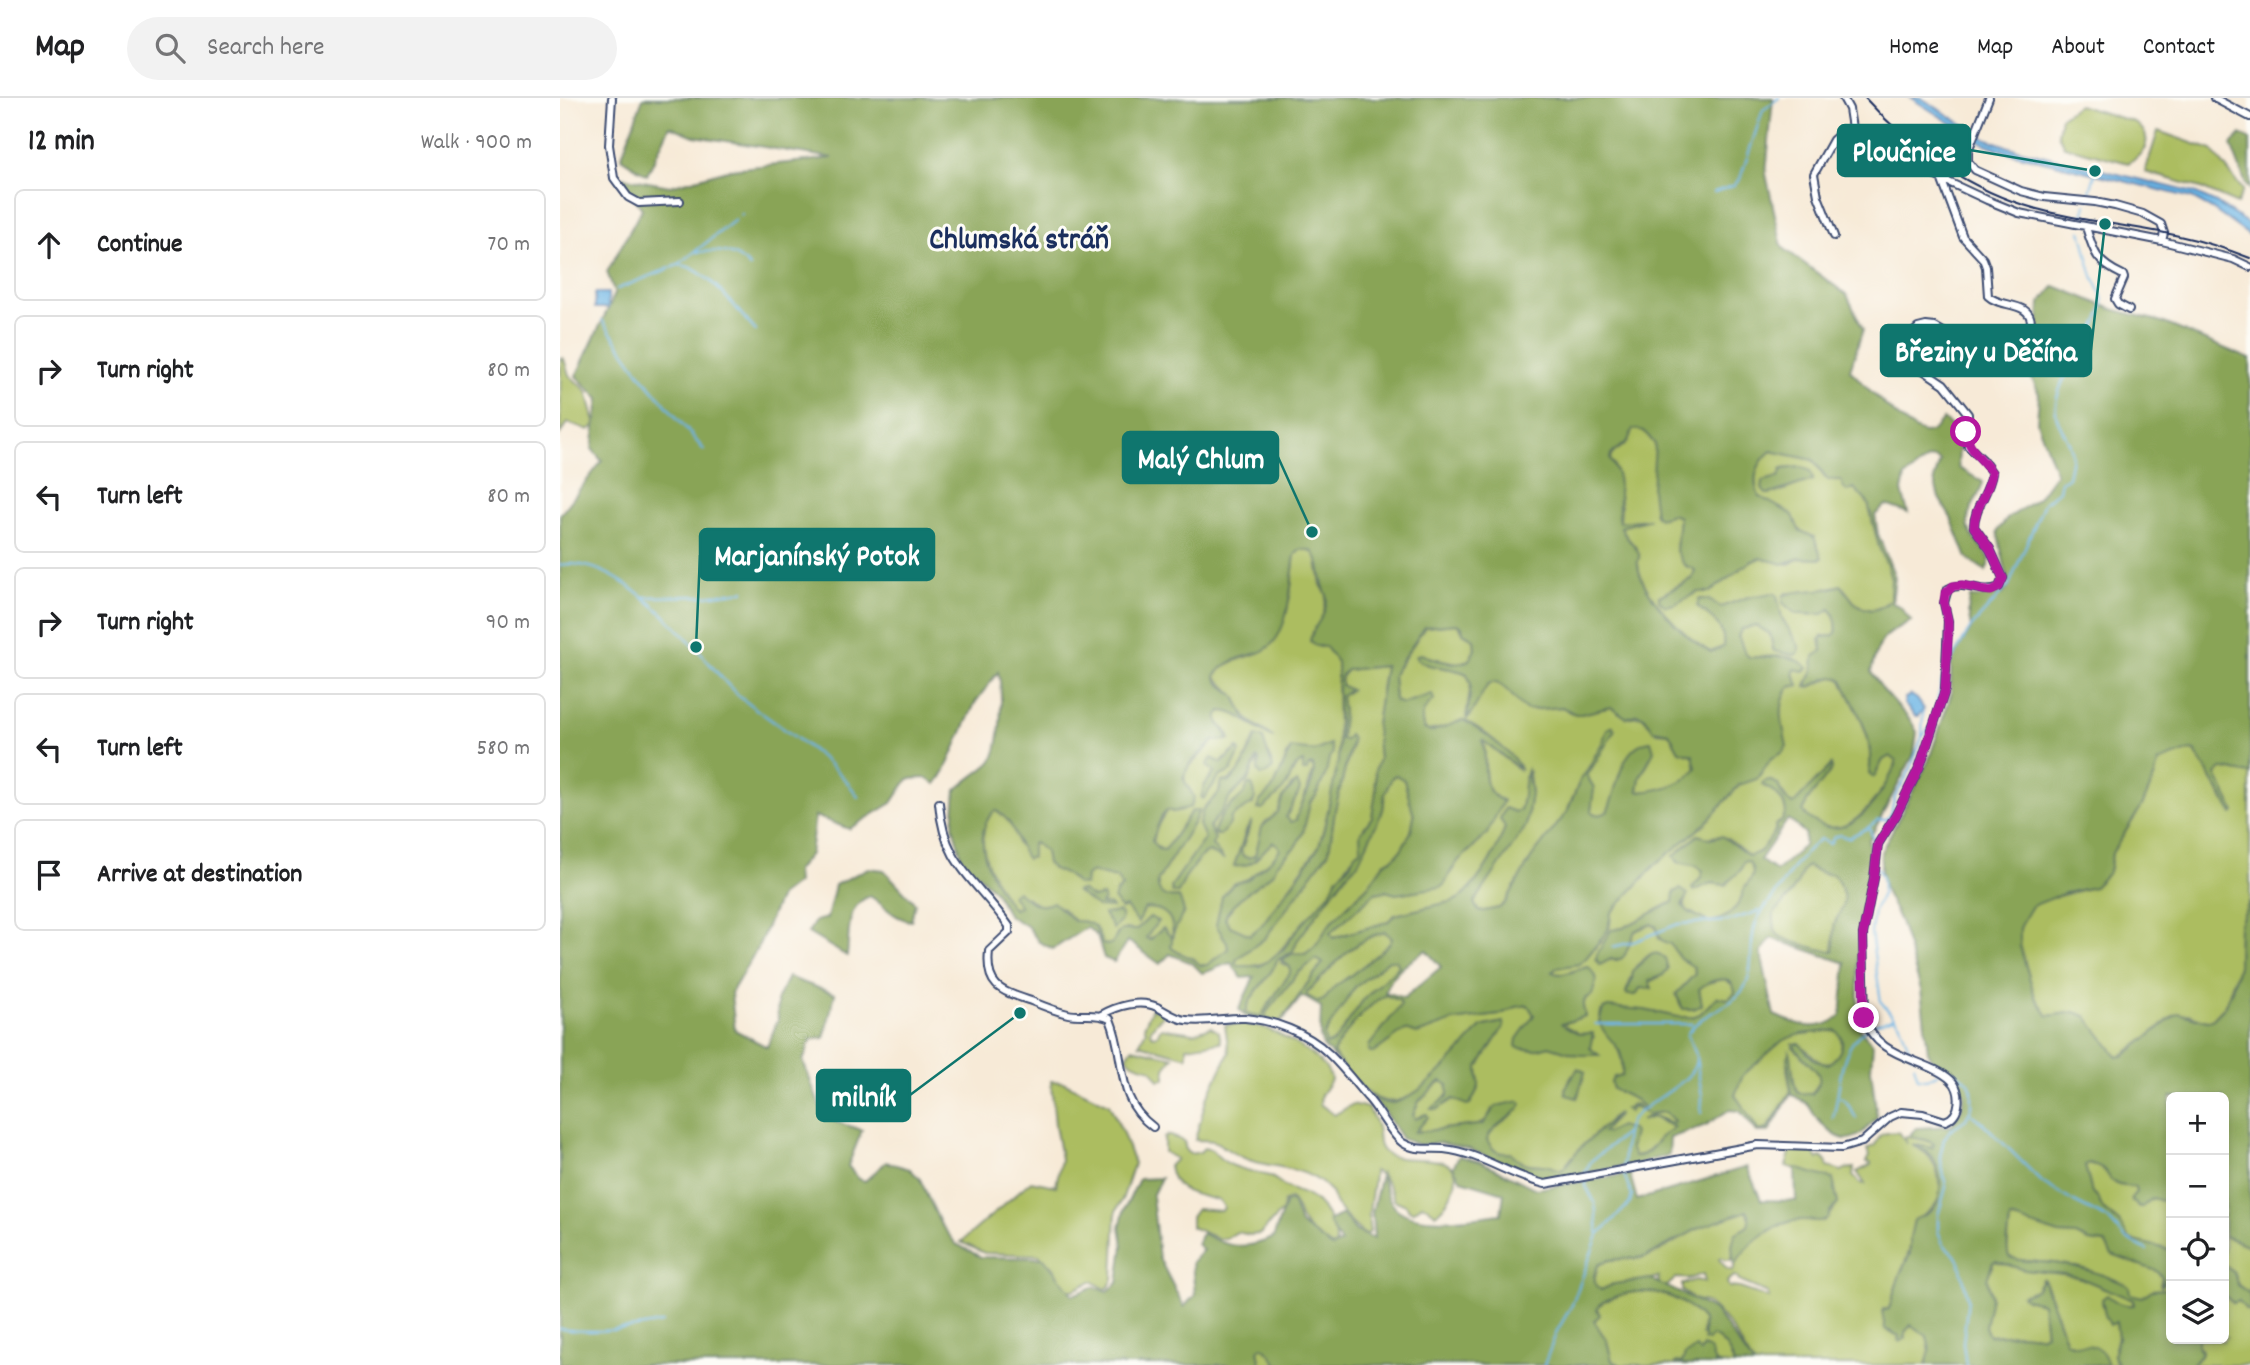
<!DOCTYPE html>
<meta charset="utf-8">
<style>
:root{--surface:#fff;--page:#f2f2f2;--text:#202124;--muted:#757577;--line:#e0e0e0}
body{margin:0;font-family:Dekko,sans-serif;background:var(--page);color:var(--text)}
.controls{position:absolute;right:21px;bottom:21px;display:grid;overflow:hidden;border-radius:10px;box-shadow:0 4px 10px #0003}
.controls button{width:63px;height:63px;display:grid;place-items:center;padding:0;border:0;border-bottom:2px solid var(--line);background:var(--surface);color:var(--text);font:35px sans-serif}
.stop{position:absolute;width:21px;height:21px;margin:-16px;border:5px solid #b5179e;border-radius:50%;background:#fff}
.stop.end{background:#b5179e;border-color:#fff;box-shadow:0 2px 7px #0008}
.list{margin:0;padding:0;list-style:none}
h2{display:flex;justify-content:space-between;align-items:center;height:91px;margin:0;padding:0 28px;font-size:30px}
h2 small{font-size:23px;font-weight:400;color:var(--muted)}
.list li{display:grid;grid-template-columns:46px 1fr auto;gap:21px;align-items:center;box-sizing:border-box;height:112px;margin:0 14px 14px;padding:0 14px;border:2px solid var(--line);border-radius:10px}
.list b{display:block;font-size:26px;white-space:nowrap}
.list em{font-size:23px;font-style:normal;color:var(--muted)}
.icon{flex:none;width:38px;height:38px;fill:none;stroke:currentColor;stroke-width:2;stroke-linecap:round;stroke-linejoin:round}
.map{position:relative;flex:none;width:1690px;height:1267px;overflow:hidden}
header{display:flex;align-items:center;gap:42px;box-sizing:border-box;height:98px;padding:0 35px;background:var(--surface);border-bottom:2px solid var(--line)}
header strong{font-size:33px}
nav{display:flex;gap:38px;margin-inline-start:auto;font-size:24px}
.search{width:490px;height:63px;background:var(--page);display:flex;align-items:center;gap:18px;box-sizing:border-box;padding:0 24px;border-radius:38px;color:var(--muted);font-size:26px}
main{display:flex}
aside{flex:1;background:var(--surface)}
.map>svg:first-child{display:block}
</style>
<header>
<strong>Map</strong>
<div class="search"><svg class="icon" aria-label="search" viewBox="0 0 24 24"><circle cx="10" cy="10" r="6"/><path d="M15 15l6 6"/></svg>Search here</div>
<nav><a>Home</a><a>Map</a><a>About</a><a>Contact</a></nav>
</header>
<main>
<aside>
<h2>12 min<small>Walk · 900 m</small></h2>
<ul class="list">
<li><svg class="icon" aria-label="ahead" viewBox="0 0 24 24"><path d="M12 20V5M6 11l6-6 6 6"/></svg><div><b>Continue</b></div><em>70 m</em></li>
<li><svg class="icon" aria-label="right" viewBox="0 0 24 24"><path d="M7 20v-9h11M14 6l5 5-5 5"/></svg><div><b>Turn right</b></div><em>80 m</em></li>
<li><svg class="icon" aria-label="left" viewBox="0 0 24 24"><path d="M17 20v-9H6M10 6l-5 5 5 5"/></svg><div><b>Turn left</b></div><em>80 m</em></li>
<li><svg class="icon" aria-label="right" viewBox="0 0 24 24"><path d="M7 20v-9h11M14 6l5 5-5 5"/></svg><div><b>Turn right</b></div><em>90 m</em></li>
<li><svg class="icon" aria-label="left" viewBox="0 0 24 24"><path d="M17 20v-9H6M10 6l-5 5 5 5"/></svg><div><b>Turn left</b></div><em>580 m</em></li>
<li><svg class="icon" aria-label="arrive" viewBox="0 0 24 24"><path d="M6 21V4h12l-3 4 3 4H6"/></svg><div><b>Arrive at destination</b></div></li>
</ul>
</aside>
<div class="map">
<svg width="1690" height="1267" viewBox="0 0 1690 1267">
<rect width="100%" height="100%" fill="#fdfcf7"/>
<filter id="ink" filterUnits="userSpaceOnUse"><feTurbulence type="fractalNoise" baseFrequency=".0143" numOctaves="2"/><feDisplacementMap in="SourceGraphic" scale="14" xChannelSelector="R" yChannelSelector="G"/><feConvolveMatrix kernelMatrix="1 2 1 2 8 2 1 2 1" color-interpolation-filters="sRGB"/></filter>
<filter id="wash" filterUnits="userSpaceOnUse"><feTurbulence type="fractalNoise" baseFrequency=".00686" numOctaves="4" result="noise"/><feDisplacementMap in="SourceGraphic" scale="28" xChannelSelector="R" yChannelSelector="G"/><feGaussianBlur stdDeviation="1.57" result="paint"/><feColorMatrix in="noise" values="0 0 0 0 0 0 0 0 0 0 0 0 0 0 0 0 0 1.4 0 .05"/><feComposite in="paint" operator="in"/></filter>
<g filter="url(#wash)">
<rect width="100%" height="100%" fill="#f7ead7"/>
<path fill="#acbd61" stroke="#647660" stroke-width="2" fill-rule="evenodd" d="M 1518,7 L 1574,24 C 1595,38 1587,55 1568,65 L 1504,48 L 1498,36 L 1501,19 Z
M 1598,33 L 1652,52 L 1683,92 L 1677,106 L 1641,90 L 1585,74 Z
M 1,260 L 4,261 L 9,277 L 27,293 L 35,324 L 34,328 L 29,332 L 8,325 L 0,336 Z
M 1073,331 L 1084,333 L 1095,346 L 1104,419 L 1112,416 L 1119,419 C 1118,442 1110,451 1128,470 L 1133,469 L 1135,472 L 1132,480 L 1099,498 L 1110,506 L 1138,494 L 1150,494 L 1190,464 L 1200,460 L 1229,466 L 1240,460 L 1259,461 L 1244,435 L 1199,399 C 1191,381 1197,365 1211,353 L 1253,362 L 1265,380 L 1284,384 L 1299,394 L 1308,405 L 1319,449 L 1327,467 L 1331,481 L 1330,502 L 1319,510 L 1312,512 L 1303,510 L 1294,504 L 1281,487 L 1247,495 L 1226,495 L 1223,498 C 1225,519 1256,521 1270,511 C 1275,516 1278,528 1276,535 L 1272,538 L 1263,538 L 1260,541 L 1262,553 L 1246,587 L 1248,590 L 1274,578 L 1282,582 C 1297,614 1315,640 1309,676 L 1314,678 L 1323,662 L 1330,658 L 1336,663 C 1334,677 1323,690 1315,701 C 1293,729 1273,743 1243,715 L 1247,703 L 1272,671 L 1271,668 L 1234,706 L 1229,704 L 1219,690 L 1203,688 C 1213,690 1225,703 1226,715 L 1222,723 L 1216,726 C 1215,739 1202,756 1189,758 C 1182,753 1169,739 1160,738 C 1150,738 1150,742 1138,737 L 1114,758 L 1118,764 L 1138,768 L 1143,773 L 1140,781 L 1132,790 L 1135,792 L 1151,785 L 1166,787 L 1184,763 L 1189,764 C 1196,775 1193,778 1186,788 C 1183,792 1182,799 1180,803 C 1173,815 1162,823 1148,824 L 1123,810 L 1126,799 L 1114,794 L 1114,804 L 1063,830 L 1054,831 C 1044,842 1045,847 1049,862 L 1058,862 L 1075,833 L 1091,826 L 1096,828 L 1099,841 L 1110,845 L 1120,860 L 1134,869 L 1135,876 L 1116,896 L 1121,908 L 1128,912 L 1142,907 L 1139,891 L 1147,885 L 1165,881 L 1175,889 L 1175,895 L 1168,901 L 1157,899 L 1140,916 L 1132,919 L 1118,919 L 1084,912 L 1041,913 L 1039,924 C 1051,942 1065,953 1062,977 L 1054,979 L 1051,984 L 1053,991 L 1076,1002 L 1084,1010 L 1081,1011 L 1072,1006 L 1069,1011 L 1076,1010 L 1092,1016 L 1105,1014 L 1115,1023 L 1109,1025 C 1097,1019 1094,1016 1081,1023 L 1092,1019 L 1114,1029 L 1084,1056 L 1074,1058 L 1070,1050 L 1073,1039 L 1072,1032 C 1061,1029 1057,1028 1047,1035 L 1042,1034 L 1058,1018 L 1057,1016 L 1023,1047 L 1002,1072 C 996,1071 990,1067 984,1067 C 967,1066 964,1067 951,1055 C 937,1056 934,1054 927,1042 L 929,1036 L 940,1025 L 932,1011 L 927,1021 L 918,1027 L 855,1034 L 868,1019 L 865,1016 L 855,1021 L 853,1017 L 859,1003 L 881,983 L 886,984 L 889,994 L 876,1012 L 893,1001 L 910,1006 L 919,989 L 918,969 L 944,928 L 938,925 C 933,926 927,927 922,929 C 915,932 911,944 905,949 C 850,1005 826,1034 773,955 C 781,938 809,905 826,897 L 840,903 L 841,907 L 809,948 L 845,932 L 863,934 L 893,923 L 939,917 L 956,909 L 968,907 L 974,917 L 967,928 L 960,950 L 975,952 L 989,948 L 1018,957 L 1038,957 L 1030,950 L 1030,943 L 1034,939 L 1031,935 L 1020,936 L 1002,926 L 1025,918 L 1023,909 L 1025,901 L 1030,899 L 1026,869 L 1003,876 L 991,875 L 997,870 L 1026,860 L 1041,843 L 1050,827 L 1051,815 L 1096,766 L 1146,725 L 1179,687 L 1189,683 L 1215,657 L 1223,654 C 1223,635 1216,604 1230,589 L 1239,587 L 1234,577 L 1234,571 L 1247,570 C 1232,553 1209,560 1189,559 L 1185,556 L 1178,538 L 1182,531 L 1197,528 L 1210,536 L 1213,551 L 1228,533 L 1218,510 L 1217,497 L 1214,495 L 1189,499 L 1161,509 L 1147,501 L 1137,508 C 1152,519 1166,529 1163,549 L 1151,554 C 1127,543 1080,494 1078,466 C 1077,460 1080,462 1079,456 C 1077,446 1065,442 1061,428 L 1090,421 L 1060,424 L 1061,409 L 1054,366 L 1050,362 C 1052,353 1059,352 1065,346 C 1069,341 1070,336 1073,331 ZM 1241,369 L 1245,371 L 1253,381 L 1216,395 L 1203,383 L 1219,379 L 1222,371 ZM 1089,857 L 1103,877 L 1089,884 L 1092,890 L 1080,890 L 1076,897 L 1068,897 L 1066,894 L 1076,868 ZM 1025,974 L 1018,998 L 1017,1000 L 1005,991 L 1012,977 Z
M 747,451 L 756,457 L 761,487 L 767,497 L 763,519 L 754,531 L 759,549 L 766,549 L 777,564 L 778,664 L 772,698 L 759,748 L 701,828 L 690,837 C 680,836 667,829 665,818 L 678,802 L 713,775 L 717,766 L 735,749 L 743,735 L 750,705 L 756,698 L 766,675 L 770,647 L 755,653 L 729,653 L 714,689 L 698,707 L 698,711 C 707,703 718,696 726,687 C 733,679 731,669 743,663 L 744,667 L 755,669 L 736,722 L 731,725 L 726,719 L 740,692 L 737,684 L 730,689 L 718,714 L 705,725 L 695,758 L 688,760 L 683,758 L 681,753 L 691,727 L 687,731 L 674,768 C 695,770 699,755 713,744 L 718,747 L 720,751 L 714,760 L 688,781 L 673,786 L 667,792 L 661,837 L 667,844 L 668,851 L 647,867 L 640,867 L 634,861 L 613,852 L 611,849 L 612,841 L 596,837 L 587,842 L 585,840 L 598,823 L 590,819 L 576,832 L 565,831 L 557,836 L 554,844 L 549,847 L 542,846 L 535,829 L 514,823 L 503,811 L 492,805 L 479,808 L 466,799 L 460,809 L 453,811 C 435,786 407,741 434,712 C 447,719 457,730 457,746 L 472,759 L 472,746 L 475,745 L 485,753 L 487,765 L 493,771 L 507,777 L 517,786 L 525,787 L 526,778 L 531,774 L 557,780 L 562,789 L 554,801 L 561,811 L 566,809 L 578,824 L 583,811 C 598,808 612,814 612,830 L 624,815 L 620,801 L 616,799 L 608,800 C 599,795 596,792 598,782 L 634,724 L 639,713 L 631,714 L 604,753 L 593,746 L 596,730 L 607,712 L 613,714 L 623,712 L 625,673 L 654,643 L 669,642 L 669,637 L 658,624 L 658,616 L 662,613 C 679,613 697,631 712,640 L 686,620 L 674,597 L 655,578 C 666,562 681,562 697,555 C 732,539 730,490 735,457 L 740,452 ZM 704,644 L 704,650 L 708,654 L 698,672 L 698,660 L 688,682 L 670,699 L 660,715 L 650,726 L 652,747 L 661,760 L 648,754 C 633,761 625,780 618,795 L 612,795 L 611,790 L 613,786 L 645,740 L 639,725 L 645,708 L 659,696 L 660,687 C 677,680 684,668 690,649 ZM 676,651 L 677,660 L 671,673 L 659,679 L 644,700 L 644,688 L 655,673 L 653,672 ZM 688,687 L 694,700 L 693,706 C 686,709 675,712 671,719 C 666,727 667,733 656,737 L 654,733 C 657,724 663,715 670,708 C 679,700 684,700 688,687 Z
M 897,526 L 906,537 L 914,541 L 915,551 L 909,562 L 898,565 L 857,557 L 856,560 C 868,572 892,568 907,576 L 911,586 L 906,619 L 910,619 C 914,606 921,591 933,584 L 946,589 L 972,612 L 1002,609 L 1011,614 L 1021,616 L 1051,609 L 1067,620 C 1085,615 1086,620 1097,634 L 1109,635 L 1119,653 L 1133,657 L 1136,670 C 1125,687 1100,692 1080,694 L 1078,692 L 1080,679 L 1090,661 L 1075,652 C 1054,674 1059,690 1047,714 C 1041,718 1037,717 1031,714 L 1034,690 L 1027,678 L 1054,633 L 1047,636 L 1025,676 L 1021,680 L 1007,714 L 972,759 L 945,805 L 939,810 L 919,814 L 914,805 L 966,728 L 971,695 L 969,674 L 964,679 L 965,695 L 960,712 L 955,714 L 945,710 L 940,721 L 945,729 C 939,750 910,805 885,805 L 835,817 L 827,824 L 773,840 L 770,835 L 815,795 L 826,793 L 836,796 L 886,783 L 898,763 L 922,742 L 942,702 C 915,692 931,659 922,641 L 958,671 C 954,656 917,626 901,622 L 888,629 L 867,633 C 859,626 861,614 867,607 L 862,599 L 842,606 L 835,603 L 833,577 L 865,529 Z
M 821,568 L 826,570 L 823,578 L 816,627 L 819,661 L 815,673 L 816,693 L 814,711 L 812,719 L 803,731 L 801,752 C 791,757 777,784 770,795 C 763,807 751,817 741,827 C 721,850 713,872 678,868 L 675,864 L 677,861 L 705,840 L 769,753 L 775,711 L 792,645 L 788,640 L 783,643 L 781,641 L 783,613 L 781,598 L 790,592 L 781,587 L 780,580 L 787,572 Z
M 1631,652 L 1635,653 L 1665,704 L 1656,677 L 1661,671 L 1665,671 L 1690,676 L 1690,802 L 1679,828 L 1678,868 L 1665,908 L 1652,922 L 1647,923 L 1628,916 L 1613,918 L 1584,942 L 1558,960 L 1526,918 L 1514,914 L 1488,918 L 1475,899 L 1460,848 L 1459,833 L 1467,815 L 1472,808 L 1480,803 L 1529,790 L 1550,771 L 1552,755 L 1583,706 L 1596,667 L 1604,661 Z
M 836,677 L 844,682 L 854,718 L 851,734 L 841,752 L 835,759 L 824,765 L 808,788 L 772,823 L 755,848 L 745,856 L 735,855 L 723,860 L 721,865 L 730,869 L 730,875 L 700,919 L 686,915 C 689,895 711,882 717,862 L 733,853 L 737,843 L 786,777 L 798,765 L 823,712 L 825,695 L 832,679 Z
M 1247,768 L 1262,775 L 1274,777 L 1281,789 L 1285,806 L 1275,824 L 1273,854 C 1263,853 1226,843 1218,837 C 1213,832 1214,821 1214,815 C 1220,811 1235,790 1239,782 C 1242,776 1241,772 1247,768 Z
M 825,834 L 832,840 L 830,845 C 813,861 796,874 777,887 C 769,892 769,902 758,904 L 747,898 L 747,895 C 772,871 790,842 825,834 Z
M 756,861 L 763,865 C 747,884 734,907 719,925 L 705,920 L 706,915 L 738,875 Z
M 829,862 L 836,862 L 839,868 L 804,901 L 775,943 L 766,947 L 763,939 L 782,906 L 798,886 Z
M 592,910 L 604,915 C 600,923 592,926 590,935 L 593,938 L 597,937 L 601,930 L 634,935 L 651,929 L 659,934 L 661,944 L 627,949 L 627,959 L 579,946 L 586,932 L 584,929 Z
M 675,926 C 683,927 691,927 698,928 C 717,933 769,961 771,982 L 761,997 L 760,1006 L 774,1017 L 793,1006 L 808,1010 C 811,1015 816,1024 817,1030 C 820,1039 816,1048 825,1055 C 845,1070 917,1045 890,1099 C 886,1105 883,1112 876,1116 L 863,1106 L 853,1114 L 849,1112 L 846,1107 L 834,1102 C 831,1092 825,1077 814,1073 C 814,1093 806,1113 810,1134 L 806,1137 C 795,1131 784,1117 776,1107 C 773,1102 773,1096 769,1092 C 748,1068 716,1071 689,1062 C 678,1058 670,1054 661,1047 C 654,1041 644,1043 635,1042 L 646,1002 L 669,955 L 665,927 Z
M 1275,932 L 1279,934 C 1285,949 1280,958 1268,966 L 1261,965 L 1242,948 L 1233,949 L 1260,976 L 1261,981 L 1252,996 L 1245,997 L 1236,992 C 1232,979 1234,966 1229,954 L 1227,971 L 1231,993 L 1207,1031 L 1199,1033 L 1175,997 L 1183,977 L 1222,943 C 1241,933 1255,936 1275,932 Z
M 572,950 L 613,959 L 605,970 L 605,981 L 599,982 L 591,971 C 583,968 571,968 567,958 Z
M 491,983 L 503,984 L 549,1006 L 562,1033 L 574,1066 L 562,1102 L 556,1113 L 553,1181 L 549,1189 L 545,1191 L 532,1183 L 514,1192 L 507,1192 L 503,1189 L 494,1170 L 479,1157 L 424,1155 L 401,1144 L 471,1083 L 496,1088 L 501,1061 L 495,1027 Z
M 1338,1034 L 1347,1046 L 1345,1040 L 1347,1038 L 1372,1044 L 1375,1048 L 1372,1050 L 1356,1047 L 1355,1049 C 1366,1054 1370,1058 1375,1069 C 1387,1097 1379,1109 1353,1125 C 1353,1158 1336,1179 1329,1211 L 1323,1211 L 1329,1234 L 1346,1240 L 1345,1234 L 1351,1227 L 1367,1238 L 1370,1253 L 1366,1267 L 1194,1267 C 1180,1245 1169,1221 1147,1205 C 1144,1203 1140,1203 1136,1202 C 1132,1200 1126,1195 1122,1193 L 1122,1186 L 1136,1182 L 1145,1184 L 1143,1176 L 1129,1181 L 1116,1180 L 1105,1190 L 1099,1188 L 1098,1179 C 1079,1185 1060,1183 1041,1192 L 1036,1189 L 1034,1182 L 1038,1167 C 1054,1157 1070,1164 1086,1159 C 1105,1153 1118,1140 1135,1132 C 1150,1124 1170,1117 1187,1113 L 1190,1123 L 1189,1129 C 1166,1145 1176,1137 1172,1162 L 1165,1162 L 1161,1159 L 1159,1161 L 1167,1171 L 1173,1173 C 1179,1149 1217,1123 1242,1122 C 1249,1121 1257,1124 1264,1123 L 1278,1106 L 1273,1081 L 1266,1082 L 1226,1068 L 1231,1052 L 1253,1053 L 1258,1061 L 1261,1059 L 1266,1063 L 1268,1069 L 1282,1073 L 1285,1071 L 1294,1070 L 1293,1078 L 1300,1085 L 1305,1086 L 1297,1074 L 1311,1067 L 1311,1065 L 1306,1064 L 1309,1058 L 1307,1051 L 1315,1047 C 1321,1034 1323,1035 1338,1034 ZM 1174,1178 L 1177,1179 L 1179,1183 L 1208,1195 L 1209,1200 L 1180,1190 L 1169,1189 L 1167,1184 Z
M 608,1037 L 624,1043 L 626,1053 L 630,1056 L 640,1054 L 644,1050 L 652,1052 C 667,1071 687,1071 709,1078 C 715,1080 718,1084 723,1087 C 730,1092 740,1094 748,1098 C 762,1105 780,1132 775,1148 L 771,1149 C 762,1143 750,1135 744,1126 C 737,1118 739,1108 730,1101 L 724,1103 L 723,1112 L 700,1136 L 690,1137 L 677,1134 L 667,1140 L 659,1141 L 631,1129 L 631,1119 L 637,1111 L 662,1113 L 664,1109 L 660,1103 C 638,1095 614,1099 609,1068 L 616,1061 L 604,1054 L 604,1040 Z
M 1530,1065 L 1546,1073 L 1552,1083 L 1565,1088 L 1575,1089 L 1576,1093 L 1572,1103 L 1597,1100 L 1611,1106 L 1611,1152 L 1570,1142 L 1543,1111 L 1536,1097 L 1532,1095 L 1525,1068 Z
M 1450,1121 L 1460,1122 L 1499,1136 L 1516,1137 L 1529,1143 L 1545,1145 L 1552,1157 L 1597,1173 L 1602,1179 L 1600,1187 L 1602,1188 L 1606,1179 L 1611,1181 L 1611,1191 L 1592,1192 L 1582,1199 L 1569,1196 L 1569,1189 L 1565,1186 C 1542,1176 1519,1168 1494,1165 C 1478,1163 1464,1165 1449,1159 L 1447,1154 Z
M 1664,1138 L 1690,1148 L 1690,1196 L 1678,1187 L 1673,1174 L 1664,1167 Z
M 1434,1163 L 1465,1172 L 1504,1176 L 1521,1180 L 1573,1202 L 1573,1207 C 1562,1208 1554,1203 1542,1205 L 1550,1226 L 1556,1224 L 1558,1239 L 1553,1258 L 1558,1267 L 1548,1267 L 1543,1255 L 1506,1244 L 1485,1183 L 1482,1181 L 1476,1192 L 1462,1197 L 1466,1201 L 1482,1205 L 1486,1235 L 1480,1238 L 1459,1236 L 1429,1238 L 1425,1229 L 1431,1197 L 1427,1181 Z
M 1086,1192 C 1107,1196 1129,1205 1143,1222 L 1142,1237 L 1156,1239 L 1168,1251 L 1174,1267 L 1158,1266 L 1153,1262 L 1152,1258 L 1133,1252 L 1125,1257 L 1122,1266 L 1115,1265 L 1115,1267 L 1061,1267 L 1052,1263 L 1047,1243 L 1034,1224 L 1039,1215 L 1037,1211 L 1039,1206 L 1062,1196 Z
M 1664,1197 L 1673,1205 L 1679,1203 L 1690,1213 L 1690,1267 L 1632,1267 L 1634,1263 L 1641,1258 L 1642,1252 L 1637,1246 L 1638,1241 L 1663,1243 L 1667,1239 L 1664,1237 Z
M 702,1249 L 710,1255 L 717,1266 L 723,1267 L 701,1267 L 698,1252 Z"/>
<path fill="#89a457" stroke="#526a5a" stroke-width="2" fill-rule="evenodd" d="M 83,0 L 1213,0 L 1206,76 L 1222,149 L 1287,197 L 1303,231 L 1290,272 C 1304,286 1349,335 1366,335 C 1374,334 1378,327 1383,321 L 1400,335 C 1402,348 1396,361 1399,370 L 1423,384 C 1420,401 1402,415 1410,433 C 1414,444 1425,451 1430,462 L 1426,473 L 1407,460 L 1391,420 L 1379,400 L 1374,382 L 1380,363 L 1375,360 L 1368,361 L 1345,379 L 1342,393 L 1348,415 L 1326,407 L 1315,417 L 1318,436 L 1335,479 L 1332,505 L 1340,508 L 1351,523 C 1321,538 1319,542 1311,574 L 1324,593 L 1351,623 L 1357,634 L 1354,656 L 1309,742 L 1308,790 L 1298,832 L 1298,920 L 1299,930 L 1313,946 L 1311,971 L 1317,1019 C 1294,1049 1280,1048 1255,1018 C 1252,1014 1250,1008 1246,1005 C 1241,1001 1235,999 1231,996 L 1209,1034 L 1197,1034 L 1180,1013 L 1169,1012 L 1146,1027 L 1110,1040 L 1109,1057 L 1081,1065 L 997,1080 L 976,1079 L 909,1051 L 880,1045 L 859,1047 L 842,1041 L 823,1012 L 763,948 L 760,939 L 761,909 L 742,898 L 720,926 L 685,918 L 679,911 L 694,879 L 682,880 L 671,865 C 660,867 653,873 642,875 L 632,865 L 610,856 L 600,866 L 568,843 L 554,864 L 544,860 L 537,838 L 527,829 L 493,851 L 479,844 L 467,828 L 449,818 L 434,792 L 402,761 L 393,728 L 396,692 C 407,682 420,674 430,665 C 442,653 443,590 438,574 L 415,605 L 384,675 L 376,686 L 366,680 L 348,681 L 332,705 L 289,731 L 255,718 L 250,756 L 236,773 L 237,785 L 220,798 L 198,849 L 171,895 L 175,932 L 207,949 L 218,922 L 217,901 L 228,879 L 275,896 L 264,940 L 251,941 L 243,963 L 262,1014 L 276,1024 L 302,1032 L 288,1068 L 299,1081 L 305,1083 L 326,1064 L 350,1071 L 360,1081 L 380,1125 L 396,1146 L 421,1159 L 484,1160 L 513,1197 L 533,1189 L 548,1193 L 558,1185 L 563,1147 L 560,1129 L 564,1112 L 579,1081 L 601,1080 L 592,1098 L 599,1160 L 624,1209 L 635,1197 L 632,1164 L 643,1152 L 637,1146 L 642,1135 C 668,1150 685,1152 713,1140 L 726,1104 L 732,1103 L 740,1126 L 772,1149 L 781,1145 L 768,1123 L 782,1116 L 796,1133 L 814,1141 L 812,1115 L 821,1076 C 824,1085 827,1100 833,1107 C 852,1131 914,1119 941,1116 L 944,1095 L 901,1082 L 893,1069 L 899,1058 L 922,1064 L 976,1091 L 1070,1076 L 1077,1102 L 1187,1069 L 1201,1102 L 1236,1103 L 1235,1070 L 1273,1081 L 1278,1106 L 1270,1113 L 1268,1120 C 1259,1126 1252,1121 1241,1122 C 1215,1123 1187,1145 1174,1168 L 1172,1148 L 1175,1136 C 1185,1127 1190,1134 1189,1116 L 1187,1113 L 1139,1130 L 1086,1159 L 1049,1162 L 1038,1167 L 1034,1177 L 1036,1188 L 1041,1192 L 1054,1186 L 1090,1181 L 1137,1203 L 1155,1213 L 1194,1267 L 1174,1267 C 1172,1255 1163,1242 1152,1238 L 1148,1243 L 1144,1242 L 1143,1222 C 1121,1196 1086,1187 1055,1199 C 1047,1202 1041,1203 1037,1211 L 1040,1217 L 1034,1223 L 1047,1243 L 1052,1263 L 1061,1267 L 1080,1267 L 723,1267 L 717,1266 L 710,1255 L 702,1249 L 698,1252 L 701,1267 L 0,1267 L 0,417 L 42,363 L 32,351 L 39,301 L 16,278 L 55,196 L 47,174 L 82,111 L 61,79 L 110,88 L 171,71 L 273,60 L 134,38 L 110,28 L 87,77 L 61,60 ZM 1073,331 L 1084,333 L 1095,346 L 1092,392 L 1095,417 L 1099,420 L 1112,416 L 1119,419 L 1116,453 L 1124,467 L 1135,472 L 1132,481 L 1099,498 L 1099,503 L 1106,508 L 1115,506 L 1138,494 L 1150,494 L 1190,464 L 1200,460 L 1223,466 L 1240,460 L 1259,461 L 1262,460 L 1254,439 L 1239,432 L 1233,417 L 1199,398 C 1191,381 1197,365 1211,353 L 1253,362 L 1268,382 L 1281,382 L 1283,389 L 1287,393 L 1294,390 L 1308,405 L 1319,449 L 1327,467 L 1331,481 L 1330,503 L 1319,510 L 1312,512 L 1303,510 L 1294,504 L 1281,487 C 1263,495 1237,490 1223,498 L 1223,505 L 1236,516 L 1263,516 L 1270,511 C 1275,516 1278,528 1276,535 L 1272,538 L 1261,539 L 1262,553 L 1254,558 L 1253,573 L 1246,589 C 1258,588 1270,573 1282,582 C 1297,614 1316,640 1309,676 L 1314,679 L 1323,662 L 1330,658 L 1336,663 L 1336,667 C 1318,704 1285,755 1243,715 L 1247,703 L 1272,671 L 1271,667 L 1234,706 C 1226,704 1220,694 1218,686 L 1209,682 L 1203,684 L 1202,687 C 1213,691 1225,702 1226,714 L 1222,723 L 1215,727 L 1216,732 L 1200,754 L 1189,758 L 1162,738 L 1150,741 L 1138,737 L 1114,758 L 1118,764 L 1137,768 L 1143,773 L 1140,781 L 1132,790 L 1133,793 L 1151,785 L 1165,787 L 1181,772 L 1184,763 L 1189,764 C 1196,775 1193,778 1186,788 C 1183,792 1182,799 1180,803 C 1173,815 1162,823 1148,824 L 1129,814 L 1122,807 L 1128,796 L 1120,791 L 1114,794 L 1113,804 L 1063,830 L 1051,832 L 1037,856 L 1036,861 L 1040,867 L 1051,861 L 1061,861 L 1065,857 L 1075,833 L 1091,826 L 1096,828 C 1100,840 1098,842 1110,846 L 1120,860 L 1134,869 L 1135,876 L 1116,896 L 1123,911 L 1134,911 L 1142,907 L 1139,891 C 1151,881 1173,874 1175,895 L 1168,901 L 1157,899 L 1140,916 L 1132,919 L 1118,919 L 1084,912 L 1048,909 L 1043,911 L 1039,924 C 1048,947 1066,945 1062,977 L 1054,979 L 1051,984 L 1053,991 L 1076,1002 L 1084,1010 L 1081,1011 L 1075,1006 L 1065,1011 L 1069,1014 L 1071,1010 L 1076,1010 L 1087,1016 L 1105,1014 L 1114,1023 L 1113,1025 C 1100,1023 1092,1012 1081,1023 L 1092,1019 L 1114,1029 C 1110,1034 1103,1036 1099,1041 C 1092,1050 1086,1059 1074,1058 L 1070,1050 L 1074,1035 L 1072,1032 L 1060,1028 L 1047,1035 L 1043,1034 L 1058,1015 L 1019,1051 L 1002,1072 C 996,1071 990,1067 984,1067 C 967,1066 964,1068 951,1055 C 937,1056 934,1054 927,1042 C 933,1024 954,1021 962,1006 L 960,1003 L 936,1008 L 923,1026 L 918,1027 L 855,1034 L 868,1019 L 867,1016 L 855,1021 L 853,1017 L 859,1003 L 881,983 L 888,987 L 888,998 L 871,1011 L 876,1012 L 893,1001 L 907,1007 L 910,1006 L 919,989 L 918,969 L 944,928 L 943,924 L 921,929 C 904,949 854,1009 827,1005 C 808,1002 783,970 773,955 C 781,938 809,905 826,897 L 840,903 L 841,907 L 809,948 L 809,953 L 813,955 L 845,932 L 857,936 L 893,923 L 939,917 L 956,909 L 968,907 L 974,917 L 957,941 L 956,948 L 958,950 L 975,952 L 989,948 L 1018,957 L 1039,957 L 1030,950 L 1033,935 L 1019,936 L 1002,926 L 1025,918 L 1023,909 L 1025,901 L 1032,897 L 1037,881 L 1029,869 C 1017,871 1002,880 992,874 L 997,870 L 1019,866 L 1026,860 L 1048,832 L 1051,815 L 1096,766 L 1146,725 L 1179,687 L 1197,681 L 1211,661 L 1223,654 L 1227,648 C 1223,630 1216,604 1230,589 L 1239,587 L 1234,576 L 1234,571 L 1243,573 L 1248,570 C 1231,552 1209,561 1189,559 L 1185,555 L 1178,538 L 1182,531 L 1197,528 L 1210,536 L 1214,553 L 1234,557 L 1239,555 L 1239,548 L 1222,520 L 1217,497 L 1214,495 L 1188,499 L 1161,509 L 1147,501 L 1139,501 L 1137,508 C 1152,519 1166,529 1163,549 L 1151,554 C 1127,543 1080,494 1078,467 C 1077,461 1080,461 1079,456 C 1077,447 1065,442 1061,429 L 1090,421 L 1060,424 C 1056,404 1065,381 1050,362 L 1051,356 L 1068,343 ZM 740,452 L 751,452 C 763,464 758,482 767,497 C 767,521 753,525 750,543 L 756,548 L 766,549 L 777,564 L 779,627 L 778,664 L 764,731 L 759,748 L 740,776 L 701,828 L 690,837 L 670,828 L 665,821 L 667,815 L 678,802 L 713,775 L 717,766 L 735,749 L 743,735 L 750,705 L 756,698 L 766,675 L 769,660 L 773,655 L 770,646 L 755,653 L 731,650 L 714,689 L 700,703 L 698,711 L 702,711 C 711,704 721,696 727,686 C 732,677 731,669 743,664 L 743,673 L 747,673 L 748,668 L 753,667 C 758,684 739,705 736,722 L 731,724 L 726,719 L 740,692 L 737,684 L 723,699 L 718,714 L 702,729 L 695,758 L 688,760 L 683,758 L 681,753 L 692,723 L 687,731 L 674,768 C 695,770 699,755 713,744 L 718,747 L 720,751 L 713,760 L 688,781 L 673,786 L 662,799 L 656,827 L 667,844 L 668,851 L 647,867 L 640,867 C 632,857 619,858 611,849 L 613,836 L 624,813 L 619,799 C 606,801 596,796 598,782 L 634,724 L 639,712 L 631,714 L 605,752 L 598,751 L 592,743 L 602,717 L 607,712 L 613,714 L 631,709 L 634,699 L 623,680 L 630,665 L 654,643 L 670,641 L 658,624 L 658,617 L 661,613 C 680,613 697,634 714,640 L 686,620 L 674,597 L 659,585 L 655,578 C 666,562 681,560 698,555 C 731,545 730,486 735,457 ZM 897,526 L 902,529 L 903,535 L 914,541 L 915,551 L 909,562 C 895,569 875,562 861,556 L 857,557 L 856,560 C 869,572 892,568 907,576 L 911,586 L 907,621 C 912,617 922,595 928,586 L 936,584 C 950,591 955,604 967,612 L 1002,609 L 1015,616 L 1021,616 L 1051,609 L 1067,620 L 1077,616 L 1083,618 L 1093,632 L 1109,635 L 1119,653 L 1133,657 L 1136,670 C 1125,687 1100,692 1080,694 L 1078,692 L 1080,679 L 1094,653 L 1091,643 C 1059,646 1058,693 1047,714 C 1041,718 1037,717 1031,714 L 1034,690 L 1027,678 L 1054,633 L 1053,628 L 1047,631 L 1042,646 L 1025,676 L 1021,680 L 1007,714 L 972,759 L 945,805 L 939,810 L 919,814 L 914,805 L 966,728 L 971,695 L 967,672 C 962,684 965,697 960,712 L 955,714 L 945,710 L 940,721 L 945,729 C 939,750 910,805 885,805 L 835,817 L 827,824 L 773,840 L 770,835 L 815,795 L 826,793 L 836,796 L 881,789 L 885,786 L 890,775 L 898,763 L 927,736 L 943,703 C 915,693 930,660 922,642 L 960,671 C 956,657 918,629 903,622 L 871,634 L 864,631 C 859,619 863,610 874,602 L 872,596 L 842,606 L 835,603 L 833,577 L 836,571 L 865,529 ZM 825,568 L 816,627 L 819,661 L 815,673 L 816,693 L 812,719 L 800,736 L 801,752 L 795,755 L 790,767 L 778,778 L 769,796 L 740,828 L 722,853 L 700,868 L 678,868 L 675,865 L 677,861 L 705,840 L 769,753 L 775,712 L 792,641 L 789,637 L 785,642 L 781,641 L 783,613 L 781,598 L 790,592 L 781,587 L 781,577 L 787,572 ZM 836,677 L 844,682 L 854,718 L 851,734 L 841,752 L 835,759 L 824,765 L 808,788 L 772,823 L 755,848 L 745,856 L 732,856 L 721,862 L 730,869 L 730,875 L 700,919 L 686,915 C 688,895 711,881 717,862 L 733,853 L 737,843 L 786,777 L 798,765 L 823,712 L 825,695 L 832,679 ZM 435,712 C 458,725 453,743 467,761 L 472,759 L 472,746 L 475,745 L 485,753 L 487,765 L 493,771 L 507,777 L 517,786 L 525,787 L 526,778 L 531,774 L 557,780 L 562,789 L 556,795 L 554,801 L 561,811 L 566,809 L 578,825 L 585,810 C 606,810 615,820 612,840 L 603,830 L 590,842 L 586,840 L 598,823 L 590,819 L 576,832 L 561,832 C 554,838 555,850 542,846 C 537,829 533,822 514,823 L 493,804 C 479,813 469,802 457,793 L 452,797 L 460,809 L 453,811 C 435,787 406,740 435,712 ZM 1228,721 L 1245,735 L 1244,748 L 1216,773 L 1200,762 ZM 1247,768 L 1262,775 L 1274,777 C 1289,799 1285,804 1275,825 C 1272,833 1276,845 1273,853 C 1263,853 1226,843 1218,837 C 1213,832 1214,821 1214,815 C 1220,811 1235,790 1239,782 C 1242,776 1241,772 1247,768 ZM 825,834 L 832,840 L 830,845 C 813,861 796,874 777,887 C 769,892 769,902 758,904 L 747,898 L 747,894 C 772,871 790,842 825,834 ZM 1211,840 L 1286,865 L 1281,918 C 1257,936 1239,927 1214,917 L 1201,855 ZM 866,852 L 881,869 L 844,900 L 825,894 C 831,875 850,863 866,852 ZM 756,861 L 763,865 C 747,884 734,907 719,925 L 705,920 L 706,915 L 738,875 ZM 829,862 L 836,862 L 839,868 L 804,901 L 775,943 L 766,947 L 764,937 L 795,889 ZM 1275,932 C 1289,943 1280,958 1268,966 C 1257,966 1246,955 1240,946 L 1233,946 C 1241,966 1274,973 1252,996 L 1238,995 C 1231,982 1233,968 1230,954 L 1227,959 L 1231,993 L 1208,1031 L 1199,1033 L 1175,997 L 1183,977 L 1222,943 C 1241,933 1255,936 1275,932 Z
M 1681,36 L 1690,42 L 1690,91 L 1686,86 L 1671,47 Z
M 1495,188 L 1552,211 L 1602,224 L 1690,261 L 1690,676 L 1665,671 L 1661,671 L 1656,677 L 1675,714 L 1673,716 L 1635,653 L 1631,652 L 1598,664 L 1595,678 L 1583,706 L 1552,755 L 1549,774 L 1534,789 L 1505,795 L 1472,808 L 1460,828 L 1460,848 L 1475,899 L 1488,918 L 1515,914 L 1526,918 L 1558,959 L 1565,957 L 1618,915 L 1647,923 L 1652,922 L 1665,909 L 1672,892 L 1678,868 L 1679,828 L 1690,802 L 1690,1148 L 1664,1138 L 1664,999 L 1611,999 L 1611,1106 L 1593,1100 L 1582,1109 L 1578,1109 L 1571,1100 L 1576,1094 L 1575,1089 C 1568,1088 1557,1089 1552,1083 C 1543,1071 1546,1070 1529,1065 L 1525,1068 L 1532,1095 L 1536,1097 L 1543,1111 L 1559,1124 L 1570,1142 L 1611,1152 L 1611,1181 L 1606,1180 L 1601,1189 L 1602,1179 L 1597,1173 L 1552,1157 L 1545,1145 L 1529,1143 L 1516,1137 L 1499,1136 L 1454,1121 L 1450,1121 C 1449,1133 1445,1149 1449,1159 C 1465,1165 1478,1163 1494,1165 C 1519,1168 1542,1176 1565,1186 L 1569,1189 L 1570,1196 L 1582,1199 L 1592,1192 L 1611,1191 L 1611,1241 L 1638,1241 L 1638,1248 L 1642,1255 L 1632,1267 L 1558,1267 L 1553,1258 L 1558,1239 L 1556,1224 L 1550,1227 L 1545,1217 L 1542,1201 L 1547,1197 C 1556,1204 1561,1208 1574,1207 L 1573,1202 L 1521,1180 L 1504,1176 L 1465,1172 L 1436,1163 L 1433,1164 L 1427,1181 L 1431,1199 L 1425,1229 L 1429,1238 L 1459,1236 L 1480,1238 L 1486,1235 L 1482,1205 L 1466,1201 L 1462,1197 L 1476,1192 L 1483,1181 L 1506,1244 C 1526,1253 1538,1237 1548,1267 L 1366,1267 L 1370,1253 L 1367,1238 L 1351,1227 L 1345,1234 L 1345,1241 L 1340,1244 L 1338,1242 L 1339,1238 L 1325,1231 L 1322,1213 L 1329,1211 L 1340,1176 L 1350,1156 L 1350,1139 L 1354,1122 C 1360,1118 1368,1117 1373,1111 C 1385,1097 1381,1066 1367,1054 C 1362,1051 1357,1050 1352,1046 L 1372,1050 L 1374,1046 L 1366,1042 L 1348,1039 L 1356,1030 L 1391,1028 L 1401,1012 L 1404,996 L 1393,979 L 1376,968 L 1368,954 L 1361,892 L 1340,823 L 1326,795 L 1321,776 L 1321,754 L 1368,664 L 1391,597 L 1391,563 L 1411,530 L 1408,513 L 1410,500 L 1443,496 L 1449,487 L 1437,433 L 1447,421 L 1478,400 L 1496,375 L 1477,324 L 1479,296 L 1461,256 L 1478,246 L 1480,205 Z
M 1241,369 L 1250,373 L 1253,382 L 1210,396 L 1206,396 L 1202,391 L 1203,383 L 1219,379 L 1222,371 Z
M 696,638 L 703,640 C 705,650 710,659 713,670 L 704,677 L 701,677 L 698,672 L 699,661 L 697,660 L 688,682 L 670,699 L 662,713 L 649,729 L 655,741 L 652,747 L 664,762 L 650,754 L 643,756 L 626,778 L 618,795 L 613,795 L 611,790 L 613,786 L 645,740 L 639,727 L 643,711 L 659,695 L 662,683 L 670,684 L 683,668 Z
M 678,650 L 680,654 L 671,673 L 659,679 L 644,700 L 641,700 L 644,688 L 655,674 L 648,669 L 647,667 L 652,660 L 662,665 Z
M 688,686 L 692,687 C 703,710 681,708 670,721 L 670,726 L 660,737 L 656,737 L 654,733 C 657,724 663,715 670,708 C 679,700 684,700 688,686 Z
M 308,770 L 324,772 L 355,805 L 351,823 C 334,821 324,807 310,798 C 285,807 290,835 287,858 L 248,835 L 255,823 L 267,820 L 275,787 Z
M 521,792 L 533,800 L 542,798 L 544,802 L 541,806 L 550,807 L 552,810 L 537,809 L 516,793 Z
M 558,814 L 561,816 L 561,823 L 553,831 L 544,816 Z
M 1092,855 L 1099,856 L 1105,860 L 1108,871 L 1103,877 L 1089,883 L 1092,891 L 1080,890 L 1076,897 L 1068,897 L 1066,895 L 1072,882 L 1073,872 Z
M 1018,970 L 1025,974 L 1017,1000 L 1006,997 L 1005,991 Z
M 1664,1167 L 1673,1174 L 1678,1187 L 1690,1196 L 1690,1213 L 1686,1212 L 1679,1203 L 1673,1205 L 1664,1197 Z
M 1143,1248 L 1150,1251 L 1155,1265 L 1162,1267 L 1115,1267 L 1117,1264 L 1122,1265 L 1125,1257 L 1135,1250 L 1136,1249 L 1140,1254 Z"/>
<path fill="#6db5e5" stroke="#4472a2" stroke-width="2" d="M 1351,0 L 1361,0 L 1425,40 L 1449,49 L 1634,95 L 1656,105 L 1690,127 L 1690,138 L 1652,111 L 1632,100 L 1447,54 L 1423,45 Z
M 35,195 L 48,195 L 48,210 L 35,210 Z
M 1351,597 L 1357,601 L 1364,611 L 1358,618 L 1355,618 L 1344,606 L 1345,600 Z"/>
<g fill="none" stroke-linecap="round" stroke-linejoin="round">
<path stroke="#6db5e5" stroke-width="2" d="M 1154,94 L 1173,88 L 1180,81 L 1203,12 L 1219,0
M 1528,101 L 1535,76
M 181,117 L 182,116
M 1523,119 L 1526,106
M 137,154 C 160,152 174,152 190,169
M 119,167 C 146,168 178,214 196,233
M 57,191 L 118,167 L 175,122
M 42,222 L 80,276 L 144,352
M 0,467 C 48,457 107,518 137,551 C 151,566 164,585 180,599 C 215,627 276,662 298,699
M 84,499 L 147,498 L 184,493
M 1389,567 L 1411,529 L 1449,487 L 1484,405 L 1499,392 L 1501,384 L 1508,379 C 1510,369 1514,357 1510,347 C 1504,332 1494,324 1496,307 C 1499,272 1541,234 1543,205 C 1543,198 1539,191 1536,185 C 1528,169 1527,150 1521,133
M 1376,610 L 1383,578
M 1362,638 L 1363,614
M 1312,762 L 1315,746 L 1309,729 L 1318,722 L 1326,722 L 1330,718 L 1335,699 L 1351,670 L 1362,639 L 1370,629
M 1317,770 L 1323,782 L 1322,796 L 1314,812 L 1311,835 L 1321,904 L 1340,926 L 1352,958
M 1052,849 L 1073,844 L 1118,826 L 1168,823 L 1199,813
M 1035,926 L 1132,926
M 1311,927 L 1333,920
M 1136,960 L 1142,999 L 1141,1015
M 1354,967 L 1358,980 L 1366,981 L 1379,975
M 1384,973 L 1395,974 L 1409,984 L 1412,993 L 1412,1008 L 1406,1021 L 1390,1032 L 1384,1041 L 1380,1058 L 1386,1089 L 1378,1117 L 1378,1133 L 1383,1146 L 1395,1157 L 1400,1166 L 1408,1201 L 1403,1245 L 1406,1267
M 1280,999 L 1286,1003 L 1296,1020
M 1410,1015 L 1425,1027 L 1483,1085 L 1514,1104 L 1548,1121 L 1565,1140 L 1587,1152
M 1273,1020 C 1282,988 1276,952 1307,930
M 1063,1069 C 1065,1056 1063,1037 1069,1025 C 1081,1004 1141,985 1136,957 C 1134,951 1130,943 1127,937 C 1139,914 1170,912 1184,890 C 1193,876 1190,853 1193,837 C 1196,816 1205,811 1216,795 C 1231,774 1239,758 1260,741 L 1270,746 L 1274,739 L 1280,737 L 1288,740 L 1309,729
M 1025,1075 L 1031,1063 L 1065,1036
M 1026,1081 L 1026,1088 L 1035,1105 L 1038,1136
M 0,1231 C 35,1236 67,1231 102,1225
M 984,1267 L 997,1233 L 1012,1207 L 1038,1137 L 1070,1105 L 1072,1097 L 1063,1074"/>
</g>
</g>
<g filter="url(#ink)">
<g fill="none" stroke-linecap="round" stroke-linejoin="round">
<g stroke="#3c4b70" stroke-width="10">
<path id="street" d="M 52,0 L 49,47 L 54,80 L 68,99 L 79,105 L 120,103
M 1283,0 L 1289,11 L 1292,30 L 1299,44 L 1306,51 L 1330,61 L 1352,67 L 1427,102 L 1459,115 L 1602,143 L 1673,161 L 1690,169
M 1429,0 L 1408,53 L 1408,63 L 1415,72 L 1461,93 L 1484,99 L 1535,104 L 1555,108 L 1583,116 L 1601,126 L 1604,135 L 1602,143
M 1654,0 L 1690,19
M 1526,129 C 1534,156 1537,165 1563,177 L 1564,180 L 1555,201 L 1558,206 L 1569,212
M 1274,138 L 1258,98 L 1254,76 L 1273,42 L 1282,34 L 1292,30
M 379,705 C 384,768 415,780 449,828 L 449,834 L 429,853 C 425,889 441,893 471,903 C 483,908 495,913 508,916 C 522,919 536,914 550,921 C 567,962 554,1000 593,1029
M 541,917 C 557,908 580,901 597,909 C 607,914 615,921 626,922 C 646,925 666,919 685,920 C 712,922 748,935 768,955 C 782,968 794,984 807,999 C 818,1010 832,1038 843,1045 C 856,1053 869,1050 884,1051 C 921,1055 950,1078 985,1086 L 1198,1047 L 1282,1050 L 1302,1044 L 1330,1019 L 1341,1014 L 1363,1016 L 1385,1023 C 1402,1018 1402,992 1391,982 C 1367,960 1315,961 1305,920 L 1303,836 L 1314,780 L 1318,746 L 1336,717 L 1360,668 L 1385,592 L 1388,523 L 1384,505 L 1388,491 C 1406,482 1421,497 1439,489 L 1443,480 L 1430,451 L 1414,429 C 1414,409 1429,396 1432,375 L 1423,362 L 1408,348 L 1408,316 L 1384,286 L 1354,266 L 1348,254 L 1349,245 L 1353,235 L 1358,230 L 1366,228 L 1375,229 L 1408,248 L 1432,242 L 1460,243 C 1467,238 1471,234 1471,225 C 1471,203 1440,210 1428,198 L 1426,169 L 1423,161 L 1403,139 L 1381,80"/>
</g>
<use href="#street" stroke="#fff" stroke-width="6"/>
<path stroke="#1b2f5e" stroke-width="2" d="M 1305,0 C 1351,51 1410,93 1477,111 C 1524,124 1572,127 1619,138 C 1643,143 1667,151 1690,160"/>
</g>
</g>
<g fill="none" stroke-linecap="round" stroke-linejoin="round" filter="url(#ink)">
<path stroke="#b5179e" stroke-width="9" d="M 1304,920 L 1303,836 L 1314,780 L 1318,746 L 1336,717 L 1360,668 L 1385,592 L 1388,540 L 1388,523 L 1384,505 L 1385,496 L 1393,488 L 1402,487 L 1424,492 L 1431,493 L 1439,489 L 1443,480 L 1430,451 L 1414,429 C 1414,409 1429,395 1432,375 C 1423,361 1407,351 1406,334"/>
</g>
<g text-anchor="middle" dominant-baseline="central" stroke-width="6" stroke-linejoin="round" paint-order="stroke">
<g font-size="30" font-weight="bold" fill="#1b2f5e" stroke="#fdfcf7">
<text x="459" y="144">Chlumská stráň</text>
</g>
</g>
<path fill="none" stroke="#0f766e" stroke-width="2.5" d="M1535 73L1410 52M1545 126L1531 252M752 434L718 359M136 549L140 457M460 915L350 997"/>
<g fill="#0f766e" stroke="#fdfcf7" stroke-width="2.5">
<circle cx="1535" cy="73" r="7"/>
<circle cx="1545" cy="126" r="7"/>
<circle cx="752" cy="434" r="7"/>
<circle cx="136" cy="549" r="7"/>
<circle cx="460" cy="915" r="7"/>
</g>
<g fill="#0f766e" stroke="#0f766e" stroke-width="2.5">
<rect x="1278" y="27" width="132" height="51" rx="7"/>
<rect x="1321" y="227" width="210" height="51" rx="7"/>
<rect x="563" y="334" width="155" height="51" rx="7"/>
<rect x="140" y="431" width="234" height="51" rx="7"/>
<rect x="257" y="972" width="93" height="51" rx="7"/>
</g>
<g font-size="30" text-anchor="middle" font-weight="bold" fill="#fff">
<text x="1344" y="63">Ploučnice</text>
<text x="1426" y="263">Březiny u Děčína</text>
<text x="641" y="370">Malý Chlum</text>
<text x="257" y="467">Marjanínský Potok</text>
<text x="304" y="1008">milník</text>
</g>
</svg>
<div class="controls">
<button>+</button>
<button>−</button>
<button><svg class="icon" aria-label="locate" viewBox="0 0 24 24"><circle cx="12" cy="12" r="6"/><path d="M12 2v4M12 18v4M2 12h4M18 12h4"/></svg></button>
<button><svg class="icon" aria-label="layers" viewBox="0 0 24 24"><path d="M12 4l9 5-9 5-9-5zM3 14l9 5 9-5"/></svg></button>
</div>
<div class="stop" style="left:1406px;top:334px"></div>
<div class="stop end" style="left:1304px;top:920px"></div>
</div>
</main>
